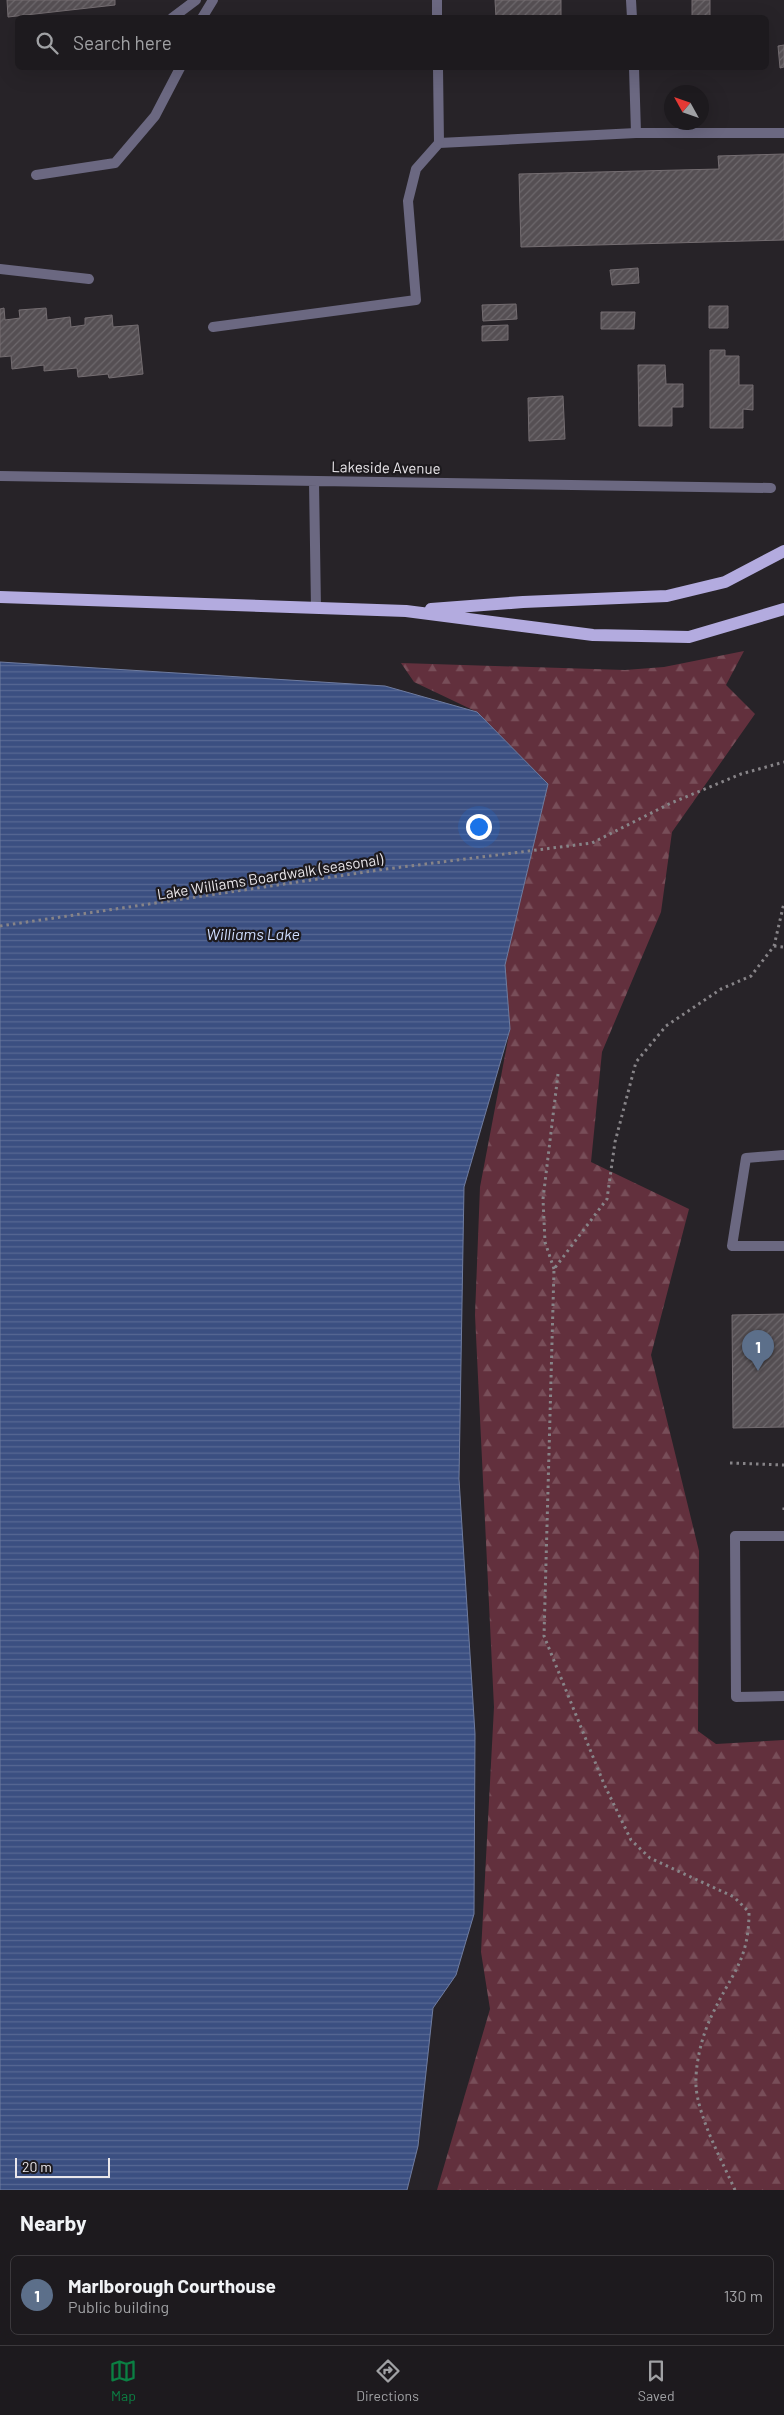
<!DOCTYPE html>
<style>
:root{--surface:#1d1a1e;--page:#2a272b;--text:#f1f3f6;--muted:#a0a1a4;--line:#3b383c;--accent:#0b8043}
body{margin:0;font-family:Barlow,sans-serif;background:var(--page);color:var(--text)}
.compass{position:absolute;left:664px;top:85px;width:45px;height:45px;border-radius:50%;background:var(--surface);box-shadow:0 5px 20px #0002;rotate:310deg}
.scale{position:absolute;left:15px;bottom:12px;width:95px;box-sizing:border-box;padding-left:5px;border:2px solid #e9e6ea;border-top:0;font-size:14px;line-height:18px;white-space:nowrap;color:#e9e6ea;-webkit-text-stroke:4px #1d1a1e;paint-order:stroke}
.you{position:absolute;left:478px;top:826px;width:18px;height:18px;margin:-12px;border:4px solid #fff;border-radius:50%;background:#1a73e8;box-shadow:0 0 0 8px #1a73e833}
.badge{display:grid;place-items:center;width:32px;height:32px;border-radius:50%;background:var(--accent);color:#fff;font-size:16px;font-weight:700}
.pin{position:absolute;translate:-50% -41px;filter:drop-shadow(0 1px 2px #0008)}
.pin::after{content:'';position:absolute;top:26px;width:18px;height:15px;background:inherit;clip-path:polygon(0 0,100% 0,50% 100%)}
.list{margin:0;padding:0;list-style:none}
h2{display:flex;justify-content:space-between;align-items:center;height:65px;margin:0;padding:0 20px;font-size:21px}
h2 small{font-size:16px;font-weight:400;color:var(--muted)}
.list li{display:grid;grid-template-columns:32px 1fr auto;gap:15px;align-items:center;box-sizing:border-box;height:80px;margin:0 10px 10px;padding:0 10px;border:1px solid var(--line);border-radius:8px}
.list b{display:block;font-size:19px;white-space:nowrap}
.list p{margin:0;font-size:16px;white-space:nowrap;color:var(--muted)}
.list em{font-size:16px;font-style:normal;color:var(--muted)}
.icon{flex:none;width:28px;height:28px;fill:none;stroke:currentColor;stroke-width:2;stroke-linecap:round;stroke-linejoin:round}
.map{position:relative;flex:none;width:784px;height:2190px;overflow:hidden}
.search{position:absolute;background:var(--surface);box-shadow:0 5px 20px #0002;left:15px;right:15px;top:15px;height:55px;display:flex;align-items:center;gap:12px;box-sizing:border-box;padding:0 18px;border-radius:8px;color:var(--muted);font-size:19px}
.sheet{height:155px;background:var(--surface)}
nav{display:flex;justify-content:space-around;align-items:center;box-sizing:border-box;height:70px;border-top:1px solid var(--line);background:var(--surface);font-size:14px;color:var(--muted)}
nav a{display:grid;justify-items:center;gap:2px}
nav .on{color:var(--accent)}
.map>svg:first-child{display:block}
</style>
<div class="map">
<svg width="784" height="2190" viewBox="0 0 784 2190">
<defs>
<pattern id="forest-firs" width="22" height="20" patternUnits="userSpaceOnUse" patternTransform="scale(1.25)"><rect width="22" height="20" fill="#62303d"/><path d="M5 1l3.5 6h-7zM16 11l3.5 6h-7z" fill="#784e59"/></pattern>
<pattern id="water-rules" width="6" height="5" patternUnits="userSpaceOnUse" patternTransform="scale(1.25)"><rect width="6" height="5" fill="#3b4f81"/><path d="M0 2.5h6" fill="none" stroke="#576893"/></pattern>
<pattern id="building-hatch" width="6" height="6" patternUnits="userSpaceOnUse" patternTransform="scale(1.25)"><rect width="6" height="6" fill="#554f53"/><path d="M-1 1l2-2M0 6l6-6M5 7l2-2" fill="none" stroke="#6d686c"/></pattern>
</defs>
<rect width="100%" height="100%" fill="#272328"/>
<path fill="url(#forest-firs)" d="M 744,651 L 726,685 L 755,714 L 672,832 L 661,912 L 602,1052 L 591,1162 L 689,1209 L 651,1355 L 699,1551 L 698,1731 L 716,1744 L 784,1740 L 784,2190 L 437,2190 L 490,2009 L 481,1952 L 494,1707 L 475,1315 L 480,1187 L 510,1029 L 505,965 L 548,784 L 477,712 L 414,682 L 401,663 L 625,670 L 664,667 Z"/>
<path fill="url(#water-rules)" stroke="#6f7ca0" d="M 0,662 L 385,686 L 477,712 L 548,784 L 505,965 L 510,1029 L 464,1187 L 459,1479 L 475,1734 L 474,1914 L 456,1975 L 433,2008 L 418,2146 L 407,2190 L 0,2190 Z"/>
<path fill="url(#building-hatch)" stroke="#746d71" d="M 7,0 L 115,0 L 115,5 L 8,17 Z
M 495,0 L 561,0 L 561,18 L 496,18 Z
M 692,0 L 710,0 L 710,17 L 692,17 Z
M 784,45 L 784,67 L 780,68 L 778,46 Z
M 784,154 L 784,240 L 521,247 L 519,174 L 719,169 L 718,156 Z
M 638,268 L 639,283 L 612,285 L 610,270 Z
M 516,304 L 517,319 L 483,321 L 482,305 Z
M 709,306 L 728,306 L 728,328 L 709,328 Z
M 4,308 L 5,320 L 20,318 L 19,310 L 46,308 L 47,320 L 70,317 L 71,327 L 85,325 L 85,318 L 112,315 L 113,327 L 138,325 L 143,374 L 109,378 L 108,374 L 78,377 L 77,368 L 44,371 L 44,365 L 12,369 L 11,356 L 0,357 L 0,309 Z
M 601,312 L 635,312 L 634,329 L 601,329 Z
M 508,325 L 508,340 L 482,341 L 482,326 Z
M 710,350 L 725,350 L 725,356 L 739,356 L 739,385 L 753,385 L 753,410 L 743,409 L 743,428 L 710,428 Z
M 638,365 L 665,365 L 666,384 L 683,384 L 683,407 L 672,407 L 672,426 L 639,426 Z
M 563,396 L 565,439 L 529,441 L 528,398 Z
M 784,1314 L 784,1427 L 733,1428 L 732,1315 Z"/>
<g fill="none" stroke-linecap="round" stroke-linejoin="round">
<path stroke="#878488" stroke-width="3" stroke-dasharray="2.5 4" stroke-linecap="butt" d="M 0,926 L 386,869 L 592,843 L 671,803 L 741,774 L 784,762
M 774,946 L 784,947
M 554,1269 L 545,1242 L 543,1199 L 558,1074
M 730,1463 L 784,1465
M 784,1510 L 784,1505
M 735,2190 C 722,2161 698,2117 696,2086 C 695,2064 702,2035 712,2015 C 731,1974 749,1961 749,1912 L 734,1897 L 650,1858 L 631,1840 L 604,1784 L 544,1636 L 554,1269 L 607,1199 L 615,1142 L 636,1062 L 666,1026 L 721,989 L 751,976 L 774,946 L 784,903"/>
<path stroke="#6b6881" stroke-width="10" d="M 631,0 L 632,18
M 172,18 L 196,0
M 202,18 L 213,0
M 636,133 L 784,133
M 36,175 L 115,163 L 155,116 L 180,68
M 213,327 L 416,300 L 408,201 L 416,169 L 439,143 L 636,133 L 634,68
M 784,1155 L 746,1158 L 732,1246 L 784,1246
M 784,1536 L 735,1536 L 736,1697 L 784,1696"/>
<path stroke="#6b6881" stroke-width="10" d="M 437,0 L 437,18
M 438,68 L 439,143
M 0,269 L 89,279
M 0,476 L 771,488
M 314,482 L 316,608"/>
<path stroke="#b3abdf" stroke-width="12" d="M 0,597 L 406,611 L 593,635 L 689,637 L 784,609
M 431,609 L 523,602 L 667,596 L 725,582 L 784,551"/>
</g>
<g text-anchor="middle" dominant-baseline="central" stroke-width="4.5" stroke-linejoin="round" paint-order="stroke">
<g font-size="15" fill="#e9e6ea" stroke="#1d1a1e">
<text transform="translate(386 467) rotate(1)">Lakeside Avenue</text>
<text transform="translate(270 876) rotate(-9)">Lake Williams Boardwalk (seasonal)</text>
</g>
<g font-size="16" font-style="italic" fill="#d0deff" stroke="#1d1a1e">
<text x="253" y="933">Williams Lake</text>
</g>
</g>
</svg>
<svg class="compass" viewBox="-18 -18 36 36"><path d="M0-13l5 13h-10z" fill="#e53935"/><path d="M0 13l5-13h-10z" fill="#a0a1a4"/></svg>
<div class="scale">20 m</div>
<div class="you"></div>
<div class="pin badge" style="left:758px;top:1371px;background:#5c6f8a">1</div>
<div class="search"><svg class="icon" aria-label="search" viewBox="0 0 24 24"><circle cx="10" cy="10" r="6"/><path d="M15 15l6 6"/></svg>Search here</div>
</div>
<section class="sheet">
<h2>Nearby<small></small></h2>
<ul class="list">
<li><span class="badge" style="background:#5c6f8a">1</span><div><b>Marlborough Courthouse</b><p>Public building</p></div><em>130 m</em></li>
</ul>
</section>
<nav>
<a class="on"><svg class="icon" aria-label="map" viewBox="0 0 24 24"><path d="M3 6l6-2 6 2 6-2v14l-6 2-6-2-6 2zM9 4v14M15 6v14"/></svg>Map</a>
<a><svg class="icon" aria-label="directions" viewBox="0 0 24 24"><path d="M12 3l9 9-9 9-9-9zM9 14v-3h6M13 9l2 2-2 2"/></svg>Directions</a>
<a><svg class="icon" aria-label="saved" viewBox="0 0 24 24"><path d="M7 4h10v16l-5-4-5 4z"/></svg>Saved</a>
</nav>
